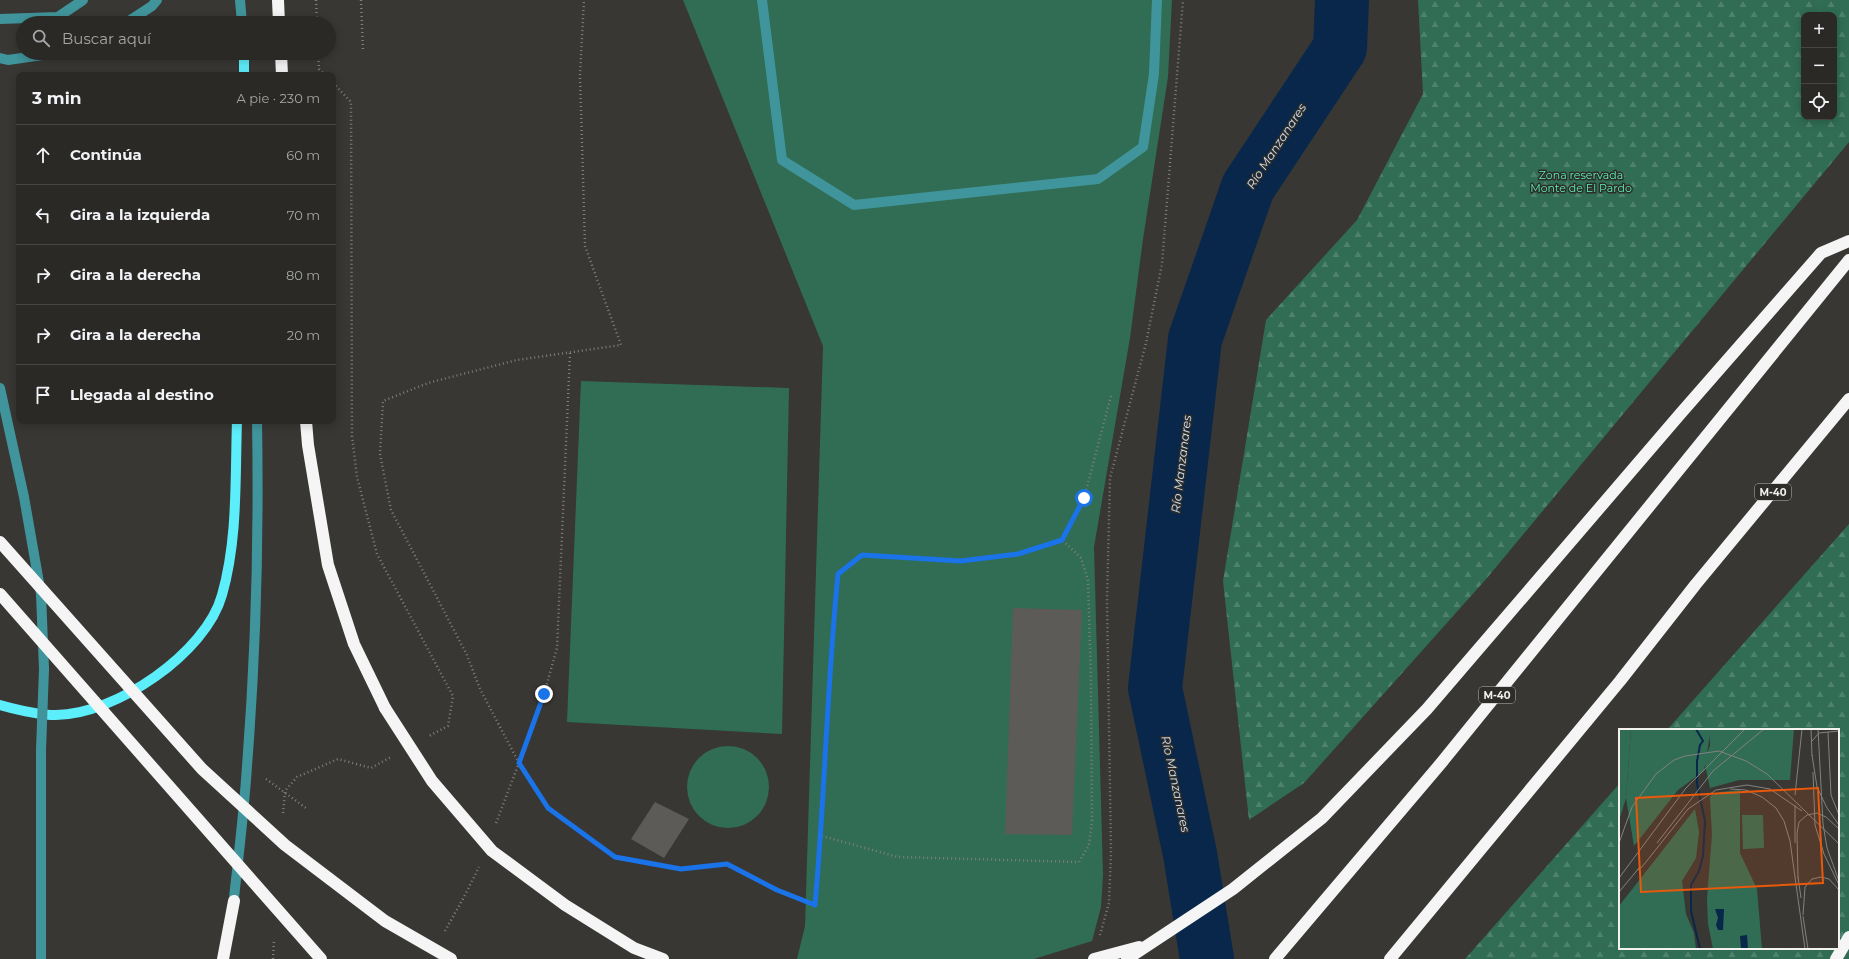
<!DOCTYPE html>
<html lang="es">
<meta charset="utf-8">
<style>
:root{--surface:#2a2926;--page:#363532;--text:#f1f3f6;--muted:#a5a6a7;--line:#464543}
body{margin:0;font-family:Montserrat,sans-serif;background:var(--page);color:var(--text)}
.controls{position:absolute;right:12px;top:12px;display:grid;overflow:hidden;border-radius:8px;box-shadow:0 2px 10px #0003}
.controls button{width:36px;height:36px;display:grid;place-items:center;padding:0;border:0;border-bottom:1px solid var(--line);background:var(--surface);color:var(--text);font:20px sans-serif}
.stop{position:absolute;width:12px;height:12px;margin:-9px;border:3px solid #1a73e8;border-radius:50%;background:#fff}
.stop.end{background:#1a73e8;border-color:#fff;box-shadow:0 1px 4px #0008}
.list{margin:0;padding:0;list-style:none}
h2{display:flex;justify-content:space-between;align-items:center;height:52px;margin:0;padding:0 16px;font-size:17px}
h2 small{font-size:13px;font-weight:400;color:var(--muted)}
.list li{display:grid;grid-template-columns:26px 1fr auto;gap:12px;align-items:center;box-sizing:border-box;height:60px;padding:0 16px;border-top:1px solid var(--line)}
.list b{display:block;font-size:15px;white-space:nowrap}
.list em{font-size:13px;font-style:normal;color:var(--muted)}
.icon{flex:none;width:22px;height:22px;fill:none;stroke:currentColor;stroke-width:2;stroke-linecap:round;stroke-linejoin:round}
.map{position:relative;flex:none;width:1849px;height:959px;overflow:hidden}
.search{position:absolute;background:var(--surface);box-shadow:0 2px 10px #0003;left:16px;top:16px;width:320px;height:44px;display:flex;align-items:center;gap:10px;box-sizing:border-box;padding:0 14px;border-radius:22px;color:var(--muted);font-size:15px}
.panel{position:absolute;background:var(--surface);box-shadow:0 2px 10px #0003;left:16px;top:72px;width:320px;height:352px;border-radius:8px}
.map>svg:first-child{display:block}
</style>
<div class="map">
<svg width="1849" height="959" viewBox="0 0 1849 959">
<defs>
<pattern id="forest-firs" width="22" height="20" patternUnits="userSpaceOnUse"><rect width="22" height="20" fill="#306d54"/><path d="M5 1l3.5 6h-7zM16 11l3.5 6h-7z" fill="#4e826d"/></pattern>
</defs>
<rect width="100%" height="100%" fill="#383733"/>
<path fill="#306d54" d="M 683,0 L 1172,0 L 1168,77 L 1143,239 L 1130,338 L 1094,547 L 1103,875 L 1101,907 L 1092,941 L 1034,959 L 797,959 L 805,926 L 823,346 Z
M 581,381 L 789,388 L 782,734 L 567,722 Z
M687 787a41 41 0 1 1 82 0a41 41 0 1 1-82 0Z"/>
<path fill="url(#forest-firs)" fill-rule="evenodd" d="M 1418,0 L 1849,0 L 1849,142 L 1487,578 L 1304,783 L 1249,820 L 1223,581 L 1266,320 L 1357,220 L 1423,94 ZM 1804,15 L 1834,15 L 1834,117 L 1804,117 Z
M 1849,524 L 1849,959 L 1465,959 L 1620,783 L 1620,948 L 1838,948 L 1838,730 L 1667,730 Z"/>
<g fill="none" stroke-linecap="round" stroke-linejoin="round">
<path stroke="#08274a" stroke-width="54" d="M 1207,959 L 1190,854 L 1155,688 L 1195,339 L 1248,187 L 1340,48 L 1342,0"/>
</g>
<path fill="#5c5b57" d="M 1013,608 L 1082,610 L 1072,835 L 1005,834 Z
M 655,802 L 689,819 L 664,858 L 631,839 Z"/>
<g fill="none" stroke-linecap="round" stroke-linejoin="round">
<path stroke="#807f7c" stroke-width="2.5" stroke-dasharray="1 3" stroke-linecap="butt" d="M 316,0 L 317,23
M 361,0 L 363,51
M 318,53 L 319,69 L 325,75
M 333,83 L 351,102 L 352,436 L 357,477 L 377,554 L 453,696 L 448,726 L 429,736
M 570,353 L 557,648 L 544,694 L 519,763 L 548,807 L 615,857 L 681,869 L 727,865 L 777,891 L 815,905 C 825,795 827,684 838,574 L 862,555 L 961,561 L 1018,554 L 1062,540 L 1084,498 L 1111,396
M 266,779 L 306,808
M 283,813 L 285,791 L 297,777 L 338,759 L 371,768 L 391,757
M 496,823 L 519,763 L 480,689 L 467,655 L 391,510 L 380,454 L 383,401 L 428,383 L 517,360 L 621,345 L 585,246 L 580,75 L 584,0
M 822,836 L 898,857 L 1079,862 L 1089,845 L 1092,820 L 1091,679 L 1088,580 L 1081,558 L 1062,540
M 445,931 L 464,897 L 479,867
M 1100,935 L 1109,903 L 1111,852 L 1107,601 L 1110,478 L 1146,343 L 1162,264 L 1183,0
M 273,959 L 274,940"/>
<path stroke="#40959c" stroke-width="10" d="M 240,0 L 242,23
M 762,0 L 782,160 L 854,205 L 1098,179 L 1143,147 L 1154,74 L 1157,0
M 0,19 L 58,17 L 83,0
M 126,23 L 152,6 L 157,0
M 0,58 L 8,60 L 56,53
M 0,388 L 24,497 L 41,594 L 44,669
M 233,907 C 238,860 244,813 247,766 C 256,651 259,536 257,421
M 41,959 L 41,750"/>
<path stroke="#5ceefa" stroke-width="10" d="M 244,75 L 244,58
M 0,705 C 18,710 37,715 56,715 C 115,715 206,653 222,595 C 238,539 235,479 237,421"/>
<path stroke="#f5f5f5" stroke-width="12" d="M 278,0 L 279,23
M 281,53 L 282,75
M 306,421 L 308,445 L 328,565 L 354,644 L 385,708
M 223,959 L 234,901
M 1094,959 L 1139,947
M 1127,959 L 1233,889 L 1322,818 L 1427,709 L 1681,413 L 1821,253 L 1849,241
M 1275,959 L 1442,762 L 1849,260
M 1390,959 L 1620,681 L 1696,584 L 1849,399
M 1836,959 L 1849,937"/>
<path stroke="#40959c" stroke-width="10" d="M 41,750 L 44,669"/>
<path stroke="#f5f5f5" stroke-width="12" d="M 0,542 L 202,769 L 285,845 L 385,921 L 451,959
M 0,594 L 321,959
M 385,708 L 432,781 L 492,851 L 565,905 L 634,948 L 663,959"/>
</g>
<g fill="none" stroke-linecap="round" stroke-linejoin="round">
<path stroke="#1a73e8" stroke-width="5" d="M 544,694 L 519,763 L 548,808 L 615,857 L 681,869 L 727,864 L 777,890 L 815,905 C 825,795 827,684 838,574 L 862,555 L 961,561 L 1018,554 L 1062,540 L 1084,498"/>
</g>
<g text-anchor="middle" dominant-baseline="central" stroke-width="3" stroke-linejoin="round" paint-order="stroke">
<g fill="#2e2d29" stroke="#b8b7b4" stroke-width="1">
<rect x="1755" y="484" width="36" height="16" rx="3"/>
<rect x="1479" y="687" width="36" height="16" rx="3"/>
</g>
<g font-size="10" font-weight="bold" fill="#f3f2ef">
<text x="1773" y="492">M-40</text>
<text x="1497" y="695">M-40</text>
</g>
<g font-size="11" fill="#59f1b8" stroke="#2e2d29">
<text x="1581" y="175">Zona reservada<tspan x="1581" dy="13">Monte de El Pardo</tspan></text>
</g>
<g font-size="12" font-style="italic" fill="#d1e0f3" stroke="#2e2d29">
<text transform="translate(1276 146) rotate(-57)">Río Manzanares</text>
<text transform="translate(1181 464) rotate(-83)">Río Manzanares</text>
<text transform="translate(1176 784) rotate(78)">Río Manzanares</text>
</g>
</g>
<g transform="translate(1619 729)">
<rect width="220" height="220" fill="#383733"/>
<path d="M 0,0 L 12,0 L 7,69 L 0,92 ZM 91,0 L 175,0 L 171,51 L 120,51 L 91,59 L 85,31 L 91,17 ZM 121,61 L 121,124 L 138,160 L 143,220 L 94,220 L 89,195 L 88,170 L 93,106 L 91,70 L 91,67 L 101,63 ZM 123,86 L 144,86 L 145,119 L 124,120 Z" fill="#306d54"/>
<path d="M 12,0 L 91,0 L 91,6 L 85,42 L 59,61 L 15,117 L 7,69 ZM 76,80 L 80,103 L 77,129 L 63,152 L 67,185 L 75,204 L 77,220 L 0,220 L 0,177 Z" fill="#306d54"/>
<path d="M 96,180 L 105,180 L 104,201 L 99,201 L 97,196 L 99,189 ZM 128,206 L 129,220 L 122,220 L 121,207 Z" fill="#08274a"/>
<path fill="none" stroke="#08274a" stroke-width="2" d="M 77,0 L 84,12 L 81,16 L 78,32 L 78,55 L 86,92 L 84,127 L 80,142 L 72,156 L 72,182 L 81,220"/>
<path fill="none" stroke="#83827e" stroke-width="1" d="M 192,0 L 193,27M 199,0 L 204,95 L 208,119 L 220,152M 209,3 L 212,66 L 220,86M 193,12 L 200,4 L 220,2M 193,26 L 198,58 L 208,79 L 220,96M 194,43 L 196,96 L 205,125 L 220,156M 111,60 L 127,61 L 143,68 L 157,79 L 165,92 L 171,112 L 186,220M 176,66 L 183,0M 176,76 L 176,114M 0,114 L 13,78 L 37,45 L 55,31 L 66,27 L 100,22 L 127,32 L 148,45 L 220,115M 38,114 L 94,42 L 145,0M 18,141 L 23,138 L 69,80 L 97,61 L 128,56 L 151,60 L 183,82M 179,148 L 182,169M 0,149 L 67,59 L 126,0M 179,149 L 178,104 L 180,93 L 188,86 L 198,84 L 207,88 L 220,100M 0,163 L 20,139M 184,186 L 186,158 L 193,150 L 202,148 L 210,150 L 220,161M 184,187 L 189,220"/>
<path fill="#e8590c" fill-opacity="0.15" stroke="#e8590c" stroke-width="2" d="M 199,59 L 204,154 L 22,163 L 17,69 Z"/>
<rect width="220" height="220" fill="none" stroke="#f3f2ef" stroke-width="2"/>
</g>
</svg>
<div class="controls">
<button>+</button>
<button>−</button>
<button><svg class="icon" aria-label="locate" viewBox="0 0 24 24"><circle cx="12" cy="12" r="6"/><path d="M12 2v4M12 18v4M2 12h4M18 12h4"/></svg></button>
</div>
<div class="stop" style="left:1084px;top:498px"></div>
<div class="stop end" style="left:544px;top:694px"></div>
<div class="search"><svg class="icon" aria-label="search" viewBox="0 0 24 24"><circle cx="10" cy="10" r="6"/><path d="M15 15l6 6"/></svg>Buscar aquí</div>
<section class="panel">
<h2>3 min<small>A pie · 230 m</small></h2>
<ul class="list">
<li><svg class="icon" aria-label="ahead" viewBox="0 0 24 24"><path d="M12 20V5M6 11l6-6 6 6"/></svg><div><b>Continúa</b></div><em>60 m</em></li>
<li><svg class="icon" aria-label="left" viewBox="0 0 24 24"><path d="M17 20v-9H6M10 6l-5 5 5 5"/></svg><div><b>Gira a la izquierda</b></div><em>70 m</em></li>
<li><svg class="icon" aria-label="right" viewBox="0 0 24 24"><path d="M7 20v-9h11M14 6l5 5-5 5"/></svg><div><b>Gira a la derecha</b></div><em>80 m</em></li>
<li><svg class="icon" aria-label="right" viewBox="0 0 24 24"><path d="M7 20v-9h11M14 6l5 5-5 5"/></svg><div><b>Gira a la derecha</b></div><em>20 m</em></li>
<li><svg class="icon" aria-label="arrive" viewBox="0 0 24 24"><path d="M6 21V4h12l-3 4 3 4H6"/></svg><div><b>Llegada al destino</b></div></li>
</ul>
</section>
</div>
